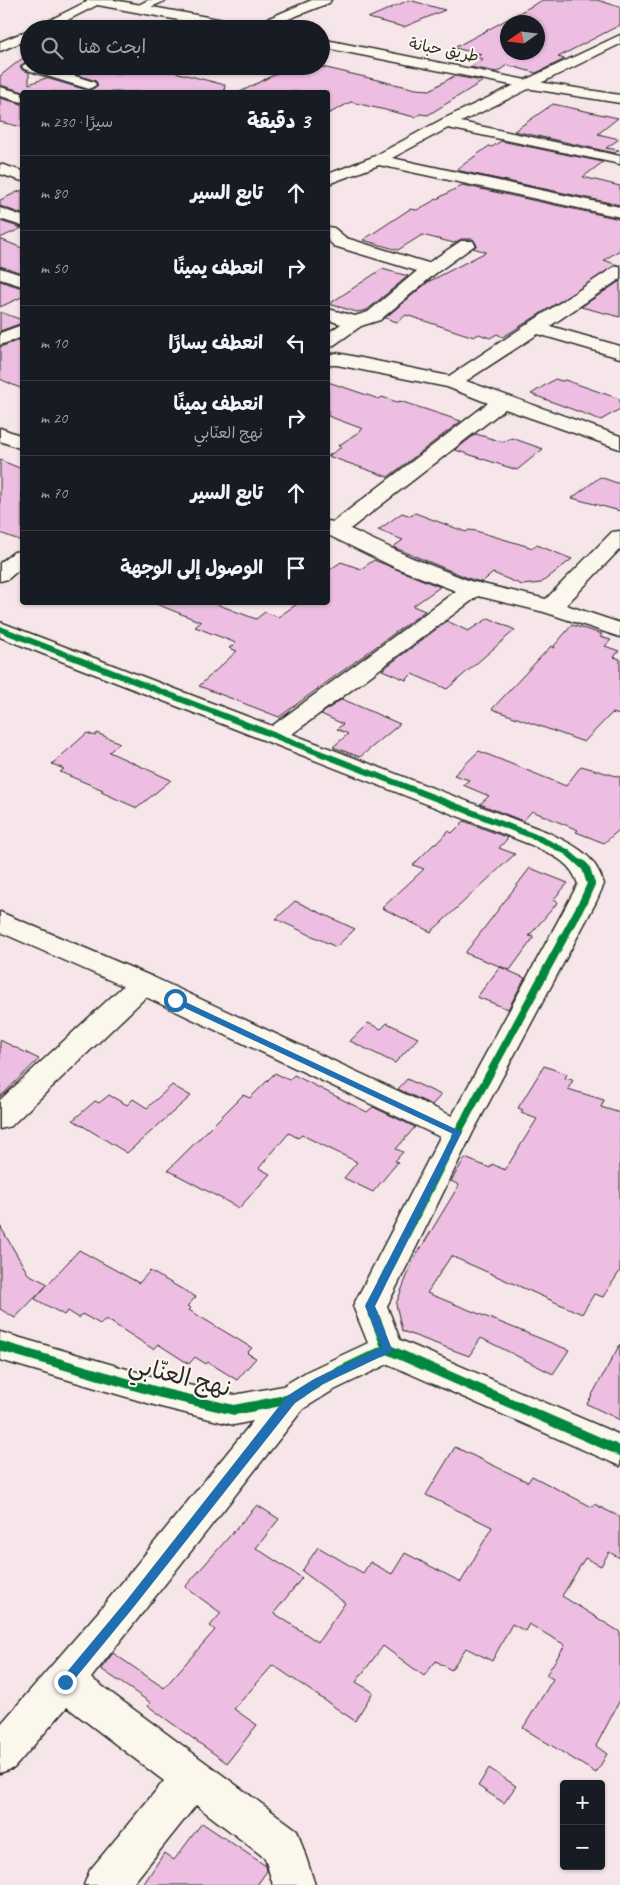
<!DOCTYPE html>
<html lang="ar">
<meta charset="utf-8">
<style>
:root{--surface:#171b24;--page:#242831;--text:#f1f3f6;--muted:#9ea1a6;--line:#363941}
body{margin:0;font-family:Caveat,"Playpen Sans Arabic",sans-serif;background:var(--page);color:var(--text);direction:rtl}
.controls{position:absolute;right:15px;bottom:15px;display:grid;overflow:hidden;border-radius:5px;box-shadow:0 1px 4px #0004}
.controls button{width:45px;height:45px;display:grid;place-items:center;padding:0;border:0;border-bottom:1px solid var(--line);background:var(--surface);color:var(--text);font:25px sans-serif}
.compass{position:absolute;left:500px;top:15px;width:45px;height:45px;border-radius:50%;background:var(--surface);box-shadow:0 1px 4px #0004;rotate:256deg}
.stop{position:absolute;width:15px;height:15px;margin:-11px;border:4px solid #1f6fb2;border-radius:50%;background:#fff}
.stop.end{background:#1f6fb2;border-color:#fff;box-shadow:0 1px 5px #0008}
.list{margin:0;padding:0;list-style:none}
h2{display:flex;justify-content:space-between;align-items:center;height:65px;margin:0;padding:0 20px;font-size:21px}
h2 small{font-size:16px;font-weight:400;color:var(--muted)}
.list li{display:grid;grid-template-columns:32px 1fr auto;gap:15px;align-items:center;box-sizing:border-box;height:75px;padding:0 20px;border-top:1px solid var(--line)}
.list b{display:block;font-size:19px;white-space:nowrap}
.list p{margin:0;font-size:16px;white-space:nowrap;color:var(--muted)}
.list em{font-size:16px;font-style:normal;color:var(--muted)}
.icon{flex:none;width:28px;height:28px;fill:none;stroke:currentColor;stroke-width:2;stroke-linecap:round;stroke-linejoin:round}
.map{position:relative;flex:none;width:620px;height:1885px;overflow:hidden;direction:ltr}
.search{position:absolute;background:var(--surface);box-shadow:0 1px 4px #0004;left:20px;top:20px;width:310px;height:55px;display:flex;align-items:center;gap:12px;box-sizing:border-box;padding:0 18px;border-radius:28px;color:var(--muted);font-size:19px}
.panel{position:absolute;background:var(--surface);box-shadow:0 1px 4px #0004;left:20px;top:90px;width:310px;height:515px;border-radius:5px;direction:rtl}
.map>svg:first-child{display:block}
</style>
<div class="map">
<svg width="620" height="1885" viewBox="0 0 620 1885">
<rect width="100%" height="100%" fill="#f7e6e9"/>
<filter id="ink" filterUnits="userSpaceOnUse"><feTurbulence type="fractalNoise" baseFrequency=".02" numOctaves="2"/><feDisplacementMap in="SourceGraphic" scale="10" xChannelSelector="R" yChannelSelector="G"/><feConvolveMatrix kernelMatrix="1 2 1 2 8 2 1 2 1" color-interpolation-filters="sRGB"/></filter>
<g filter="url(#ink)">
<path fill="#edbee1" stroke="#2b2b2b" fill-rule="evenodd" d="M 409,0 L 445,10 L 404,27 L 368,18 Z
M 543,0 L 597,0 L 620,7 L 620,25 L 558,57 L 565,59 L 536,73 L 507,65 L 497,72 L 470,67 L 483,59 L 475,57 L 482,54 L 454,48 ZM 508,22 L 538,22 L 538,52 L 508,52 Z
M 29,53 L 29,60 L 20,66 L 22,70 L 29,72 L 29,84 L 46,78 L 90,91 L 98,85 L 96,81 L 65,71 L 78,66 L 88,66 L 117,75 L 135,66 L 152,66 L 225,85 L 224,92 L 24,92 L 0,85 L 0,76 Z
M 291,66 L 318,66 L 416,89 L 430,90 L 454,76 L 483,81 L 428,115 L 420,114 L 415,117 L 351,102 L 328,114 L 328,92 L 240,92 Z
M 0,98 L 22,104 L 22,127 L 0,122 Z
M 553,104 L 618,118 L 598,134 L 619,139 L 606,148 L 619,150 L 615,153 L 514,131 Z
M 501,141 L 603,162 L 583,177 L 620,186 L 620,205 L 456,170 L 489,146 L 492,147 Z
M 462,185 L 620,219 L 620,250 L 604,260 L 618,265 L 503,337 L 497,334 L 490,338 L 479,334 L 474,337 L 406,315 L 397,322 L 385,318 L 428,282 L 486,252 L 473,248 L 477,245 L 473,239 L 461,239 L 454,243 L 422,235 L 398,250 L 363,240 L 410,209 L 417,210 Z
M 22,190 L 22,214 L 0,206 L 0,200 Z
M 0,221 L 22,228 L 0,238 Z
M 0,239 L 22,248 L 22,273 L 0,266 Z
M 382,269 L 408,276 L 367,310 L 357,312 L 329,304 Z
M 0,281 L 22,288 L 22,297 L 0,307 Z
M 620,281 L 620,317 L 581,307 Z
M 0,312 L 22,320 L 22,323 L 0,331 Z
M 22,339 L 22,389 L 0,379 L 0,347 Z
M 555,379 L 562,381 L 565,380 L 620,399 L 620,409 L 601,420 L 531,394 Z
M 328,382 L 379,399 L 382,397 L 397,402 L 400,401 L 461,421 L 388,477 L 328,456 L 342,447 L 338,446 L 363,429 L 328,416 Z
M 476,434 L 503,442 L 512,438 L 543,449 L 517,470 L 455,450 Z
M 0,460 L 22,469 L 22,541 L 0,533 Z
M 600,477 L 620,484 L 620,511 L 572,498 Z
M 402,513 L 411,516 L 415,513 L 466,532 L 469,530 L 476,531 L 533,548 L 537,545 L 572,559 L 541,583 L 522,585 L 493,573 L 482,582 L 473,580 L 393,547 L 403,540 L 378,530 Z
M 374,560 L 440,587 L 413,606 L 425,611 L 279,717 L 199,686 L 237,651 L 229,648 L 236,643 L 195,627 L 201,622 L 154,603 L 211,602 L 256,619 L 265,612 L 278,617 L 300,602 L 328,602 L 328,571 L 341,562 L 361,569 Z
M 489,618 L 515,630 L 447,689 L 412,674 L 406,680 L 382,670 L 447,621 L 468,631 Z
M 572,625 L 602,634 L 600,637 L 611,640 L 605,646 L 619,651 L 614,657 L 620,659 L 620,715 L 612,713 L 584,742 L 492,709 L 551,646 L 555,648 L 554,646 Z
M 342,699 L 400,724 L 360,757 L 333,747 L 348,734 L 337,729 L 343,724 L 321,714 Z
M 87,733 L 95,736 L 97,733 L 120,743 L 109,752 L 171,780 L 137,808 L 101,792 L 103,790 L 60,772 L 64,769 L 52,764 Z
M 479,751 L 566,786 L 581,766 L 620,777 L 620,829 L 604,843 L 576,832 L 578,830 L 532,811 L 523,821 L 480,804 L 489,796 L 463,785 L 469,780 L 454,775 Z
M 464,821 L 508,838 L 499,848 L 515,854 L 431,932 L 382,908 L 424,869 L 413,865 L 436,842 L 437,843 L 448,831 L 452,833 Z
M 530,868 L 568,883 L 553,900 L 558,902 L 529,936 L 534,937 L 510,970 L 465,953 Z
M 295,901 L 355,929 L 336,947 L 276,919 Z
M 500,967 L 525,978 L 508,1009 L 477,997 Z
M 368,1023 L 381,1029 L 387,1023 L 418,1038 L 395,1063 L 350,1041 Z
M 0,1040 L 39,1059 L 0,1097 Z
M 544,1066 L 567,1074 L 565,1078 L 573,1080 L 568,1089 L 604,1100 L 601,1107 L 620,1113 L 620,1271 L 603,1297 L 594,1294 L 582,1314 L 451,1256 L 427,1293 L 569,1350 L 553,1374 L 481,1338 L 469,1356 L 402,1331 L 396,1304 L 413,1261 L 459,1185 L 451,1181 L 465,1158 L 490,1168 L 492,1164 L 505,1170 L 537,1119 L 521,1113 L 523,1110 L 518,1108 Z
M 275,1073 L 289,1080 L 294,1075 L 367,1112 L 373,1107 L 415,1127 L 396,1149 L 403,1152 L 395,1161 L 398,1162 L 373,1192 L 344,1178 L 357,1162 L 302,1135 L 298,1138 L 289,1133 L 259,1168 L 270,1174 L 239,1208 L 168,1170 L 243,1095 L 250,1098 Z
M 407,1079 L 441,1095 L 432,1105 L 398,1089 Z
M 172,1085 L 191,1096 L 127,1153 L 73,1120 L 95,1101 L 99,1103 L 109,1095 L 127,1105 L 133,1099 L 147,1108 Z
M 0,1226 L 28,1274 L 48,1284 L 79,1250 L 139,1283 L 150,1271 L 196,1297 L 187,1306 L 191,1308 L 189,1310 L 252,1348 L 247,1353 L 256,1358 L 237,1380 L 208,1362 L 206,1364 L 195,1357 L 189,1364 L 158,1344 L 153,1349 L 106,1319 L 100,1324 L 82,1314 L 79,1318 L 68,1311 L 64,1315 L 35,1299 L 47,1285 L 15,1318 L 0,1309 Z
M 620,1344 L 620,1420 L 587,1404 Z
M 455,1447 L 528,1482 L 532,1476 L 592,1507 L 594,1504 L 620,1517 L 620,1558 L 609,1552 L 601,1566 L 585,1558 L 562,1596 L 620,1632 L 620,1700 L 596,1746 L 607,1754 L 596,1773 L 523,1728 L 553,1679 L 546,1675 L 565,1645 L 529,1624 L 525,1631 L 512,1624 L 492,1661 L 466,1648 L 451,1670 L 436,1661 L 424,1676 L 383,1646 L 356,1682 L 373,1692 L 355,1721 L 273,1665 L 234,1709 L 257,1725 L 227,1763 L 148,1706 L 151,1703 L 101,1669 L 113,1653 L 164,1688 L 215,1630 L 210,1626 L 221,1613 L 185,1587 L 257,1505 L 279,1519 L 256,1548 L 302,1578 L 274,1613 L 318,1642 L 345,1603 L 302,1571 L 318,1547 L 363,1573 L 370,1562 L 392,1574 L 405,1553 L 461,1582 L 492,1527 L 426,1495 Z
M 489,1768 L 516,1786 L 504,1803 L 478,1786 Z
M 202,1823 L 266,1866 L 267,1871 L 257,1885 L 143,1885 L 164,1853 L 174,1860 Z"/>
<g fill="none" stroke-linecap="round" stroke-linejoin="round">
<g stroke="#2b2b2b" stroke-width="3">
<path id="street" d="M 90,0 L 105,1 L 50,29 L 32,29 Z
M 148,0 L 167,0 L 140,12 L 133,8 Z
M 312,0 L 331,0 L 329,3 L 263,29 L 243,29 Z
M 29,30 L 29,39 L 0,51 L 0,42 Z
M 620,35 L 620,44 L 461,122 L 620,156 L 620,164 L 448,128 L 392,158 L 620,207 L 620,217 L 379,165 L 328,184 L 328,174 L 373,157 L 441,120 Z
M 29,62 L 29,66 L 44,66 L 94,82 L 96,85 L 89,89 L 24,69 L 22,66 Z
M 0,87 L 22,93 L 22,102 L 0,96 Z
M 0,164 L 22,171 L 22,181 L 0,174 Z
M 0,208 L 22,216 L 22,226 L 0,219 Z
M 328,227 L 334,228 L 346,238 L 428,263 L 461,241 L 473,241 L 475,245 L 436,273 L 380,320 L 361,326 L 334,345 L 328,346 L 328,333 L 341,324 L 328,320 L 328,309 L 355,316 L 368,312 L 417,271 L 334,246 L 328,240 Z
M 620,266 L 620,279 L 550,326 L 620,346 L 620,358 L 538,334 L 466,381 L 620,436 L 620,449 L 505,409 L 350,529 L 410,557 L 470,581 L 546,599 L 612,532 L 620,531 L 620,549 L 566,605 L 620,623 L 620,637 L 544,612 L 478,596 L 292,734 L 547,832 C 575,846 594,853 604,884 L 596,902 L 473,1132 L 387,1306 L 400,1340 L 620,1435 L 620,1466 L 388,1364 L 332,1391 L 303,1409 L 91,1678 L 297,1830 L 315,1885 L 273,1885 L 265,1858 L 196,1805 L 132,1885 L 84,1885 L 90,1870 L 164,1781 L 67,1707 L 14,1768 L 0,1773 L 0,1725 L 99,1611 L 253,1421 L 234,1425 L 161,1407 L 0,1360 L 0,1332 L 161,1379 L 234,1395 L 283,1386 L 308,1371 L 368,1343 L 353,1306 L 440,1137 L 146,997 L 11,1126 L 0,1129 L 0,1100 L 123,986 L 0,932 L 0,912 L 153,977 L 452,1116 L 578,884 C 570,860 550,854 529,844 L 0,637 L 0,622 L 272,726 L 456,591 L 394,567 L 328,535 L 328,521 L 333,522 L 488,403 L 447,387 L 337,365 L 328,365 L 328,355 L 337,353 L 449,376 L 614,267 Z
M 0,268 L 22,275 L 22,286 L 0,279 Z
M 22,325 L 22,337 L 0,345 L 0,333 Z
M 0,428 L 22,436 L 22,449 L 0,441 Z
M 22,551 L 22,567 L 8,579 L 0,581 L 0,563 L 14,552 Z"/>
</g>
<g stroke="#2b2b2b" stroke-width="3">
<path id="secondary" d="M 85,0 L 114,0 L 251,25 L 258,29 L 227,29 L 92,4 Z
M 321,39 L 526,80 L 620,95 L 620,103 L 526,88 L 321,47 Z"/>
</g>
<use href="#street" fill="#fbf7ec" fill-rule="evenodd"/>
<use href="#secondary" fill="#fbf7ec" fill-rule="evenodd"/>
<g stroke="#fbf7ec" stroke-width="9">
<path id="cycleway-far2" d="M 0,629 L 538,838 L 567,852 L 583,866"/>
</g>
<g stroke="#fbf7ec" stroke-width="11">
<path id="cycleway-far1" d="M 374,1317 L 370,1306 L 458,1132 L 583,902 L 591,884 L 586,868 L 582,864"/>
</g>
<g stroke="#fbf7ec" stroke-width="13">
<path id="cycleway" d="M 374,1315 L 387,1349
M 0,1346 L 161,1393 L 234,1410 L 291,1399 L 320,1381 L 387,1349 L 620,1451"/>
</g>
<use href="#cycleway-far2" stroke="#00873e" stroke-width="6"/>
<use href="#cycleway-far1" stroke="#00873e" stroke-width="8"/>
<use href="#cycleway" stroke="#00873e" stroke-width="10"/>
</g>
</g>
<path fill="#1f6fb2" d="M 175,997 L 462,1132 L 375,1306 L 392,1349 L 391,1352 L 323,1384 L 295,1403 L 133,1608 L 69,1686 L 65,1688 L 61,1686 L 61,1679 L 126,1601 L 287,1396 L 316,1378 L 382,1347 L 365,1306 L 453,1134 L 172,1002 L 171,1000 Z"/>
<g text-anchor="middle" dominant-baseline="central" stroke-width="4" stroke-linejoin="round" paint-order="stroke">
<g font-size="16" fill="#2b2b2b" stroke="#fbf7ec">
<text transform="translate(444 50) rotate(11)">طريق حبانة</text>
</g>
<g font-size="24" fill="#2b2b2b" stroke="#fbf7ec">
<text transform="translate(180 1376) rotate(14)">نهج العنّابي</text>
</g>
</g>
</svg>
<div class="controls">
<button>+</button>
<button>−</button>
</div>
<svg class="compass" viewBox="-18 -18 36 36"><path d="M0-13l5 13h-10z" fill="#e53935"/><path d="M0 13l5-13h-10z" fill="#9ea1a6"/></svg>
<div class="stop" style="left:175px;top:1000px"></div>
<div class="stop end" style="left:65px;top:1682px"></div>
<div class="search"><svg class="icon" aria-label="search" viewBox="0 0 24 24"><circle cx="10" cy="10" r="6"/><path d="M15 15l6 6"/></svg>ابحث هنا</div>
<section class="panel">
<h2>3 دقيقة<small>سيرًا · 230 m</small></h2>
<ul class="list">
<li><svg class="icon" aria-label="ahead" viewBox="0 0 24 24"><path d="M12 20V5M6 11l6-6 6 6"/></svg><div><b>تابع السير</b></div><em>80 m</em></li>
<li><svg class="icon" aria-label="right" viewBox="0 0 24 24"><path d="M7 20v-9h11M14 6l5 5-5 5"/></svg><div><b>انعطف يمينًا</b></div><em>50 m</em></li>
<li><svg class="icon" aria-label="left" viewBox="0 0 24 24"><path d="M17 20v-9H6M10 6l-5 5 5 5"/></svg><div><b>انعطف يسارًا</b></div><em>10 m</em></li>
<li><svg class="icon" aria-label="right" viewBox="0 0 24 24"><path d="M7 20v-9h11M14 6l5 5-5 5"/></svg><div><b>انعطف يمينًا</b><p>نهج العنّابي</p></div><em>20 m</em></li>
<li><svg class="icon" aria-label="ahead" viewBox="0 0 24 24"><path d="M12 20V5M6 11l6-6 6 6"/></svg><div><b>تابع السير</b></div><em>70 m</em></li>
<li><svg class="icon" aria-label="arrive" viewBox="0 0 24 24"><path d="M6 21V4h12l-3 4 3 4H6"/></svg><div><b>الوصول إلى الوجهة</b></div></li>
</ul>
</section>
</div>
